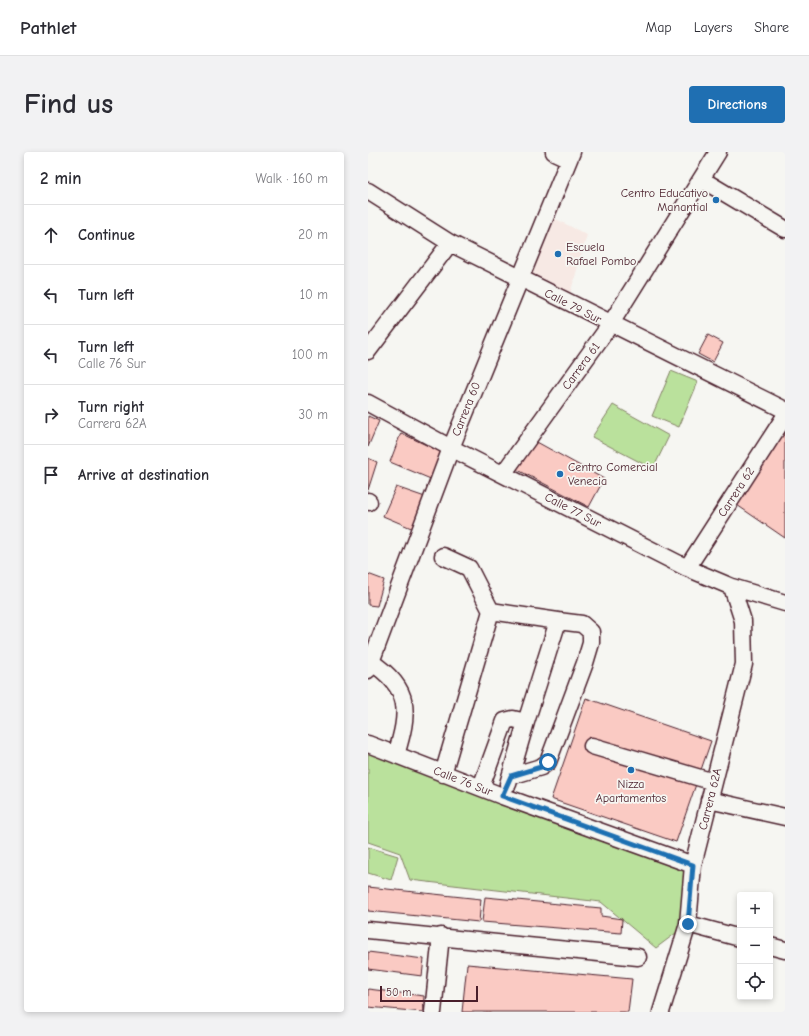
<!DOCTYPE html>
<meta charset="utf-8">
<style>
:root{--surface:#fff;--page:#f2f2f3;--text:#2b2b33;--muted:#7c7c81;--line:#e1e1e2;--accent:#1f6fb2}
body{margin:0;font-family:"Comic Neue",sans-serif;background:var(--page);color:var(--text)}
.controls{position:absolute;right:12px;bottom:12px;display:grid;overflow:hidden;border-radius:4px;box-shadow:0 2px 6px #0003}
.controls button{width:36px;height:36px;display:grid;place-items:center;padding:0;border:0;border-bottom:1px solid var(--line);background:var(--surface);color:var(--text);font:20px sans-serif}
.scale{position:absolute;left:12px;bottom:10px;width:98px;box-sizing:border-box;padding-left:4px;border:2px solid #4a1f2b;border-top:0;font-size:11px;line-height:14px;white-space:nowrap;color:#4a1f2b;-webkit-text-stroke:3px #f6f6f2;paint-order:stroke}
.stop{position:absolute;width:12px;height:12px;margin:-9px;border:3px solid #1f6fb2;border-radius:50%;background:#fff}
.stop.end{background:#1f6fb2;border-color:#fff;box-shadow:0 1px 4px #0008}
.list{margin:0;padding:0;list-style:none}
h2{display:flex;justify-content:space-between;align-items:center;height:52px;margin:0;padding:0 16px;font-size:17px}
h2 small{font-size:13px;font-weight:400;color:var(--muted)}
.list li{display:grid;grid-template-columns:26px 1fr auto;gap:12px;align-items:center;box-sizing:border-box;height:60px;padding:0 16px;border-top:1px solid var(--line)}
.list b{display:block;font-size:15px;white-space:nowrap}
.list p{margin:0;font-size:13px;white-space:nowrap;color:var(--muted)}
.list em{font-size:13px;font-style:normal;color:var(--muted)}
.icon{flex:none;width:22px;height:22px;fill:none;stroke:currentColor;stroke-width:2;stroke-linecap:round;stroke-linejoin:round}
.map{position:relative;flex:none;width:417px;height:860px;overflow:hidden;border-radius:4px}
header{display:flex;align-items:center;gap:24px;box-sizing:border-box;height:56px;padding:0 20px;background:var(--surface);border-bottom:1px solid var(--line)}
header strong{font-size:19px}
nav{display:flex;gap:22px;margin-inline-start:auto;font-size:14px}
.intro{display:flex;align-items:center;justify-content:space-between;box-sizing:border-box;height:96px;padding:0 24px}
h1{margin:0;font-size:28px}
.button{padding:10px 18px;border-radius:4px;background:var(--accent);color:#fff;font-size:14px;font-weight:700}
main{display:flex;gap:24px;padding:0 24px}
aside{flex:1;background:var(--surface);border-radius:4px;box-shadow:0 2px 6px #0003}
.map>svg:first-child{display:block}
</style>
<header>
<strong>Pathlet</strong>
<nav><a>Map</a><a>Layers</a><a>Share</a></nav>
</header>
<div class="intro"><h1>Find us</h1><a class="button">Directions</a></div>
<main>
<aside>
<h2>2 min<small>Walk · 160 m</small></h2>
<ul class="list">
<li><svg class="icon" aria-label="ahead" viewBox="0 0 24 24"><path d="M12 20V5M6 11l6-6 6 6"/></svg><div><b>Continue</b></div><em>20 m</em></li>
<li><svg class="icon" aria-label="left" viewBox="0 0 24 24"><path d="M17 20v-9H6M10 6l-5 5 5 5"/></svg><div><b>Turn left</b></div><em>10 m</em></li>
<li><svg class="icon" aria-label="left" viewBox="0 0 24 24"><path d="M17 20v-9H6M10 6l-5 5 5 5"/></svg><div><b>Turn left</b><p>Calle 76 Sur</p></div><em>100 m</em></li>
<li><svg class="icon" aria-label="right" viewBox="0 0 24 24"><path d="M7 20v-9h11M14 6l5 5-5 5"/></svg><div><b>Turn right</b><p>Carrera 62A</p></div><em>30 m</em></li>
<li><svg class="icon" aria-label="arrive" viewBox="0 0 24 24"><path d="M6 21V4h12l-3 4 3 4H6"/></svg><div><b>Arrive at destination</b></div></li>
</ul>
</aside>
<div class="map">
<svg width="417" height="860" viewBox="0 0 417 860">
<rect width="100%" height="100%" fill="#f6f6f2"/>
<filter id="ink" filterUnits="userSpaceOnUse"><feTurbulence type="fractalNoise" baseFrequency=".025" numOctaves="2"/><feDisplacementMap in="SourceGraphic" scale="8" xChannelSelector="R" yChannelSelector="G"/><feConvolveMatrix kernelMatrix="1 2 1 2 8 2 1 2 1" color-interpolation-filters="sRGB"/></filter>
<g filter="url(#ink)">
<path fill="#f7e9e4" d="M 182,64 L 219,83 L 202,142 L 159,122 Z"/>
<path fill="#bae19c" stroke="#828064" d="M 303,219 L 330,230 L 311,275 L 284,264 Z
M 245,253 L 301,284 L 285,317 L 224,285 Z
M 0,592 L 325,713 L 320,772 L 288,796 L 233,750 L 42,728 L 32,701 L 0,690 Z
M 0,695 L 30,704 L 23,728 L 0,721 Z"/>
<path fill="#facac3" stroke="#4a1f2b" d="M 340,183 L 355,191 L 345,210 L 330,202 Z
M 0,264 L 11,269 L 0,295 Z
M 417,273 L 417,386 L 366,351 Z
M 33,281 L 75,301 L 65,328 L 22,310 Z
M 167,289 L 236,327 L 221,355 L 148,317 Z
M 0,306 L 9,310 L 0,338 Z
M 28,335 L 60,346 L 48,378 L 15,364 Z
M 0,422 L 16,428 L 9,454 L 0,453 Z
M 218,546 L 343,589 L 308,690 L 183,647 Z
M 0,735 L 113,747 L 111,770 L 0,759 Z
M 117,745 L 233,756 L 233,764 L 254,767 L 253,781 L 114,770 Z
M 0,800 L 56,807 L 54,824 L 0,817 Z
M 99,812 L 264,827 L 260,860 L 94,860 Z
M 0,837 L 56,844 L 55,860 L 0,855 Z"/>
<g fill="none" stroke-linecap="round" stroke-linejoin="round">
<g stroke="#4a1f2b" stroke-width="19">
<path id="minor" d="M 186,0 L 201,7
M 333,27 L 417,77
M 0,39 L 82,91 L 417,258
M 0,199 L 82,91
M 0,251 L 83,296 L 319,416 L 364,435 L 417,451
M 135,322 L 242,173 L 350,0
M 0,349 L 1,350
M 319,416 L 417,264
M 123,459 L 190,469 L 158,570
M 3,510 C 44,537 41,560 28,603
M 0,518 L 83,296 L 204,0
M 0,592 L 134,644 L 325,713
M 224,594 L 346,630
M 75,622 L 123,459 L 101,416 L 75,404
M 143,624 L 173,615 L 180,610 L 217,511 L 223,491 L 223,480 L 214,472 L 190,469
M 113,635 L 137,569 L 145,567 L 158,570 L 140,632
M 341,648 L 417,665
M 320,772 L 372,786
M 0,778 L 270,805
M 402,794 L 417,798
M 65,860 L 73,784
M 293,860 L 320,772 L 325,713 L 376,512 L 375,469 L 364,435"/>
</g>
<use href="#minor" stroke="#f6f6f2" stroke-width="16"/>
</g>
</g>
<g fill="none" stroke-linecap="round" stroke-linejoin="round" filter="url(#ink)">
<path stroke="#1f6fb2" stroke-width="5" d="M 180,610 L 173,615 L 143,624 L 134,644 L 325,713 L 320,772"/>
</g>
<g fill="#1f6fb2" stroke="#f6f6f2" stroke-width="1.5">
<circle cx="348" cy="48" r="4"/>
<circle cx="190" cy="102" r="4"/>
<circle cx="192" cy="322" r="4"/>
<circle cx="263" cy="618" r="4"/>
</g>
<g text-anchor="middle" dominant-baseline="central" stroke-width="3.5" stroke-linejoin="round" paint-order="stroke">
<g font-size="12" fill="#4a1f2b" stroke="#f6f6f2" text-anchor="start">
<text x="340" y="41" text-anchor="end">Centro Educativo<tspan x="340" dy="14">Manantial</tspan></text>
<text x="198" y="95">Escuela<tspan x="198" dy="14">Rafael Pombo</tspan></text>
<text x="200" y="315">Centro Comercial<tspan x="200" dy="14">Venecia</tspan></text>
<text x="263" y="632" text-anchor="middle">Nizza<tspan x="263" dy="14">Apartamentos</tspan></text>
</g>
<g font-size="12" fill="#4a1f2b" stroke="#f6f6f2">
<text transform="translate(205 154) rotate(27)">Calle 79 Sur</text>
<text transform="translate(213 214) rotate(-54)">Carrera 61</text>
<text transform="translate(98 257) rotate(-68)">Carrera 60</text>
<text transform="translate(368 340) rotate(-57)">Carrera 62</text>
<text transform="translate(205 358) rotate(27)">Calle 77 Sur</text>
<text transform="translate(95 629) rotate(21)">Calle 76 Sur</text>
<text transform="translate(342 647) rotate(-76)">Carrera 62A</text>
</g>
</g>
</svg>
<div class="controls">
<button>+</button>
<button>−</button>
<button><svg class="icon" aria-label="locate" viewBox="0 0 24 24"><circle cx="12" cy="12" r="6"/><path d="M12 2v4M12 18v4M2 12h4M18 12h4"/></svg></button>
</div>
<div class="scale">50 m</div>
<div class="stop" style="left:180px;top:610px"></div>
<div class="stop end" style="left:320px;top:772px"></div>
</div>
</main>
